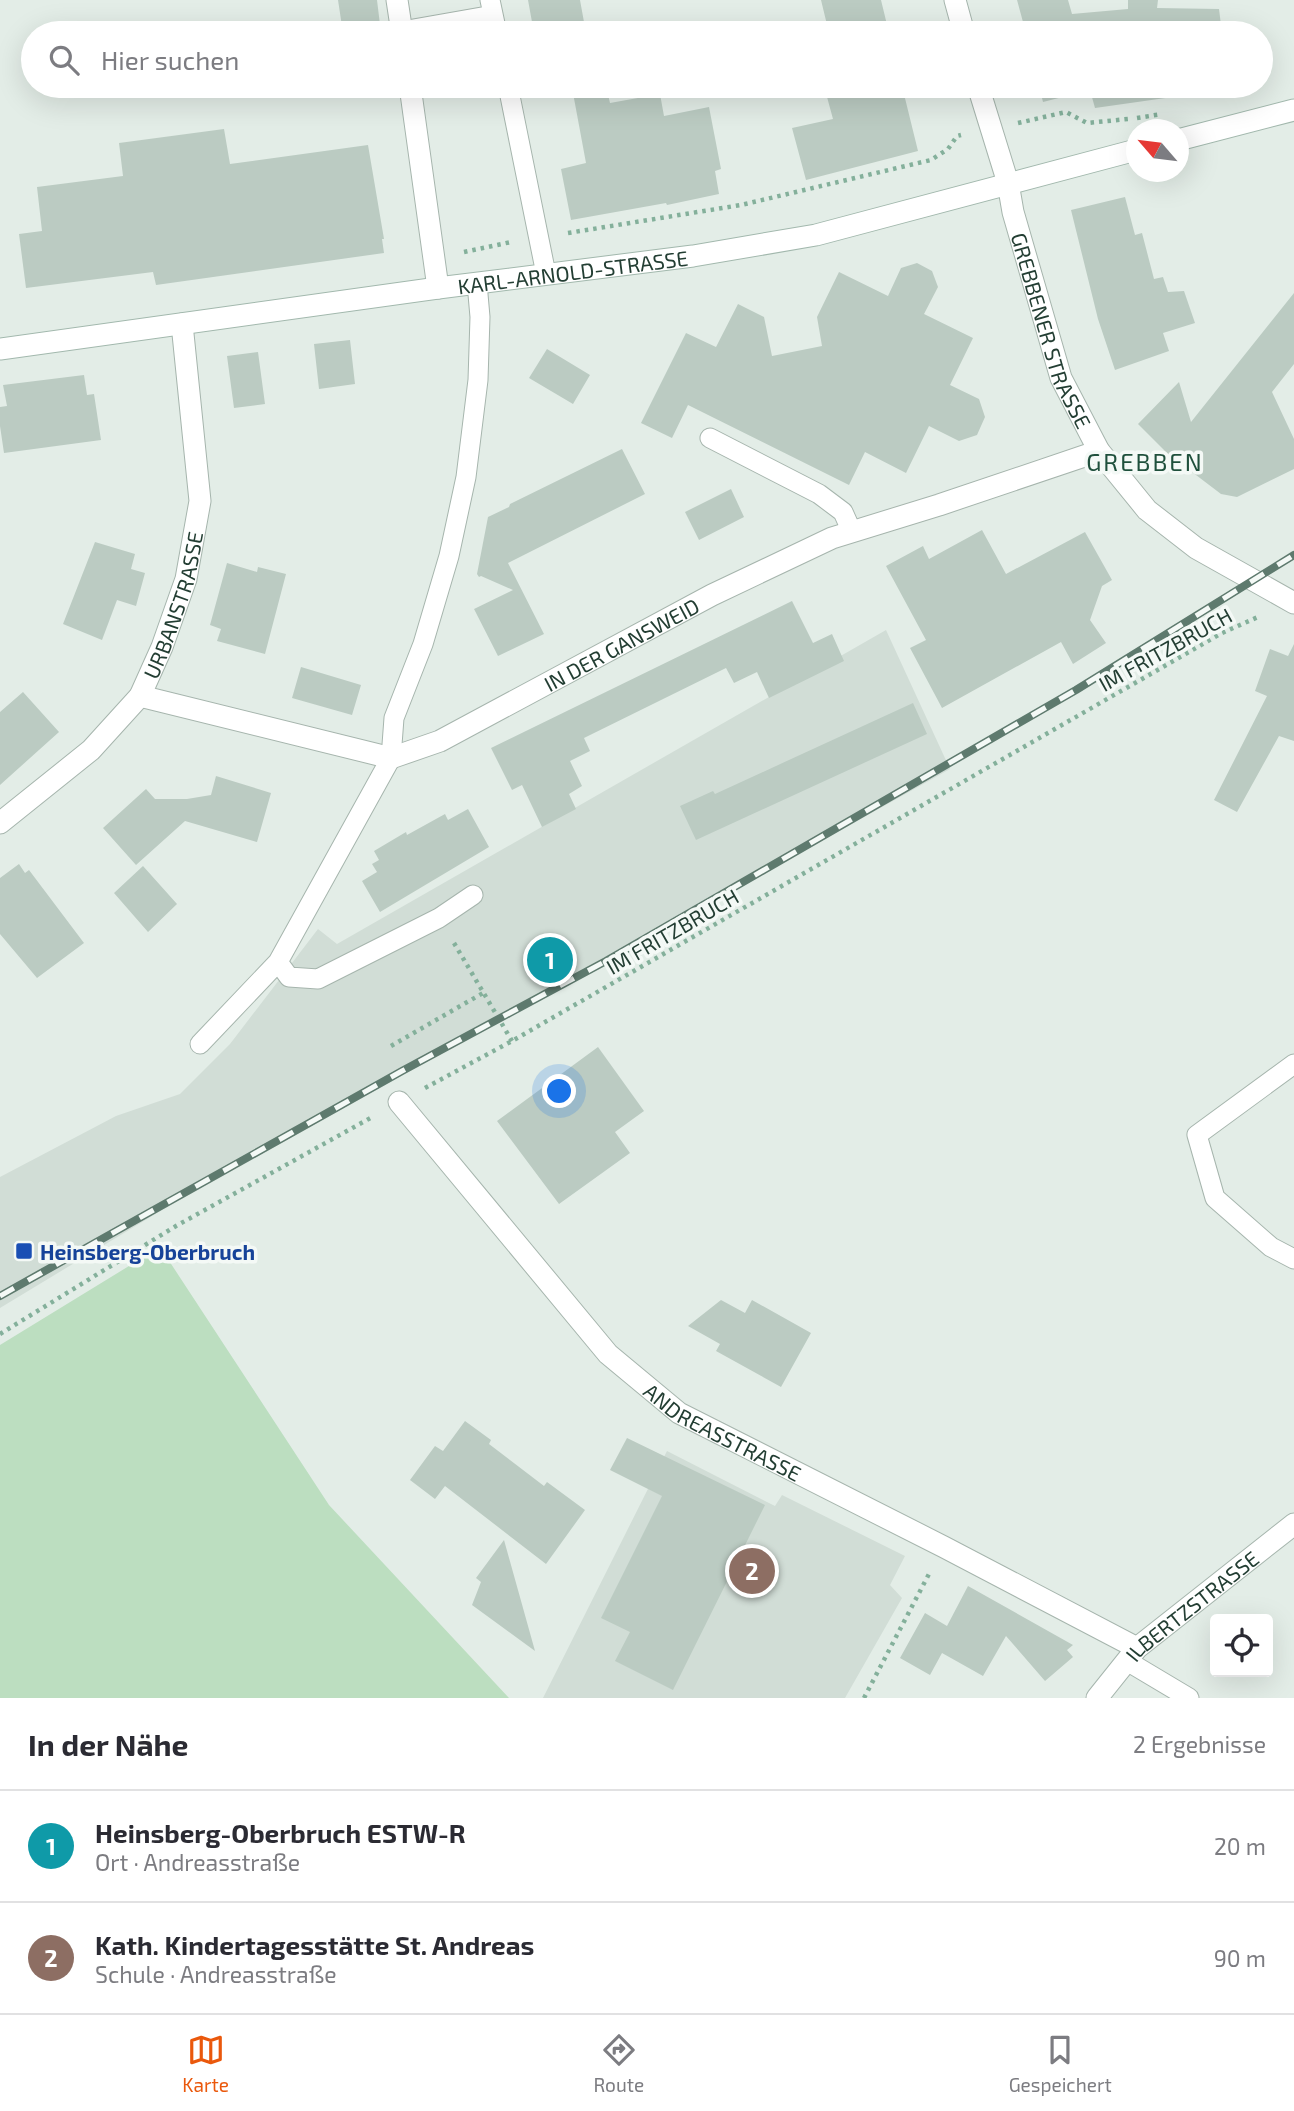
<!DOCTYPE html>
<html lang="de">
<meta charset="utf-8">
<style>
:root{--surface:#fff;--page:#f2f2f3;--text:#2b2b33;--muted:#7c7c81;--line:#e1e1e2;--accent:#ea580c}
body{margin:0;font-family:"Exo 2",sans-serif;background:var(--page);color:var(--text)}
.controls{position:absolute;right:21px;bottom:21px;display:grid;overflow:hidden;border-radius:7px;box-shadow:0 7px 28px #0002}
.controls button{width:63px;height:63px;display:grid;place-items:center;padding:0;border:0;border-bottom:2px solid var(--line);background:var(--surface);color:var(--text);font:35px sans-serif}
.compass{position:absolute;left:1126px;top:119px;width:63px;height:63px;border-radius:50%;background:var(--surface);box-shadow:0 7px 28px #0002;rotate:298deg}
.you{position:absolute;left:560px;top:1092px;width:24px;height:24px;margin:-18px;border:5px solid #fff;border-radius:50%;background:#1a73e8;box-shadow:0 0 0 10px #1a73e833}
.badge{display:grid;place-items:center;width:46px;height:46px;border-radius:50%;background:var(--accent);color:#fff;font-size:23px;font-weight:700}
.pin{position:absolute;translate:-50% -50%;border:4px solid #fff;box-shadow:0 2px 7px #0006}
.list{margin:0;padding:0;list-style:none}
h2{display:flex;justify-content:space-between;align-items:center;height:91px;margin:0;padding:0 28px;font-size:30px}
h2 small{font-size:23px;font-weight:400;color:var(--muted)}
.list li{display:grid;grid-template-columns:46px 1fr auto;gap:21px;align-items:center;box-sizing:border-box;height:112px;padding:0 28px;border-top:2px solid var(--line)}
.list b{display:block;font-size:26px;white-space:nowrap}
.list p{margin:0;font-size:23px;white-space:nowrap;color:var(--muted)}
.list em{font-size:23px;font-style:normal;color:var(--muted)}
.icon{flex:none;width:38px;height:38px;fill:none;stroke:currentColor;stroke-width:2;stroke-linecap:round;stroke-linejoin:round}
.map{position:relative;flex:none;width:1294px;height:1698px;overflow:hidden}
.search{position:absolute;background:var(--surface);box-shadow:0 7px 28px #0002;left:21px;right:21px;top:21px;height:77px;display:flex;align-items:center;gap:18px;box-sizing:border-box;padding:0 24px;border-radius:38px;color:var(--muted);font-size:26px}
.sheet{height:315px;background:var(--surface)}
nav{display:flex;justify-content:space-around;align-items:center;box-sizing:border-box;height:98px;border-top:2px solid var(--line);background:var(--surface);font-size:19px;color:var(--muted)}
nav a{display:grid;justify-items:center;gap:4px}
nav .on{color:var(--accent)}
.map>svg:first-child{display:block}
</style>
<div class="map">
<svg width="1294" height="1698" viewBox="0 0 1294 1698">
<rect width="100%" height="100%" fill="#e3ede7"/>
<path fill="#d1ddd6" d="M 886,630 L 950,769 L 162,1210 L 0,1308 L 0,1177 L 116,1116 L 180,1094 L 230,1044 L 318,929 L 337,944 Z
M 667,1451 L 775,1506 L 782,1495 L 905,1556 L 890,1585 L 902,1598 L 845,1698 L 543,1698 Z"/>
<path fill="#bcdec0" d="M 160,1247 L 329,1505 L 509,1698 L 0,1698 L 0,1345 Z"/>
<path fill="#bbcbc2" d="M 338,0 L 377,0 L 381,33 L 343,33 Z
M 528,0 L 580,0 L 586,33 L 534,33 Z
M 821,0 L 881,0 L 889,33 L 829,33 Z
M 1017,0 L 1068,0 L 1072,14 L 1128,9 L 1128,0 L 1158,0 L 1157,8 L 1219,9 L 1222,33 L 1026,33 Z
M 544,86 L 606,86 L 610,103 L 660,94 L 664,116 L 709,107 L 721,169 L 715,171 L 719,194 L 667,205 L 666,203 L 571,220 L 561,169 L 586,163 L 573,93 L 546,98 Z
M 824,86 L 902,86 L 918,151 L 806,180 L 792,128 L 833,119 Z
M 1039,86 L 1229,86 L 1229,89 L 1095,108 L 1090,90 L 1043,102 Z
M 224,129 L 230,164 L 368,145 L 384,239 L 382,239 L 384,253 L 156,285 L 153,272 L 26,288 L 19,234 L 42,231 L 37,187 L 123,176 L 119,143 Z
M 1125,197 L 1135,235 L 1142,233 L 1154,279 L 1163,277 L 1168,292 L 1184,291 L 1195,323 L 1163,333 L 1169,351 L 1115,370 L 1098,319 L 1071,210 Z
M 917,263 L 932,271 L 938,287 L 924,314 L 973,338 L 950,385 L 979,399 L 985,417 L 977,435 L 959,441 L 929,426 L 906,473 L 865,452 L 849,485 L 688,405 L 672,438 L 641,423 L 686,333 L 716,347 L 738,304 L 764,317 L 772,356 L 822,346 L 817,317 L 839,272 L 888,296 L 901,268 Z
M 1294,293 L 1294,364 L 1272,392 L 1294,439 L 1294,469 L 1237,497 L 1221,494 L 1167,453 L 1138,424 L 1179,382 L 1191,422 Z
M 350,340 L 355,384 L 319,389 L 314,344 Z
M 547,349 L 590,375 L 573,404 L 529,378 Z
M 258,352 L 265,404 L 234,408 L 227,356 Z
M 84,375 L 87,395 L 94,394 L 101,440 L 4,453 L 0,426 L 0,407 L 7,406 L 3,385 Z
M 622,449 L 645,494 L 508,563 L 544,634 L 498,656 L 474,609 L 513,590 L 481,576 L 479,577 L 477,574 L 488,517 L 509,507 L 510,504 Z
M 731,489 L 744,517 L 699,540 L 685,512 Z
M 982,530 L 1006,574 L 1085,532 L 1112,580 L 1102,586 L 1090,620 L 1106,643 L 1073,664 L 1061,642 L 942,708 L 910,648 L 926,640 L 886,566 L 923,546 L 929,559 Z
M 95,542 L 135,554 L 131,569 L 145,573 L 136,606 L 117,600 L 102,640 L 63,624 Z
M 227,563 L 257,572 L 258,567 L 286,574 L 265,654 L 217,641 L 221,629 L 210,625 Z
M 792,601 L 813,643 L 832,634 L 844,661 L 769,698 L 757,672 L 734,683 L 726,668 L 584,738 L 590,751 L 570,761 L 582,786 L 569,794 L 576,809 L 542,827 L 522,785 L 512,790 L 491,748 Z
M 1294,644 L 1294,741 L 1279,736 L 1237,812 L 1214,800 L 1267,696 L 1255,691 L 1270,649 L 1288,656 Z
M 301,667 L 361,685 L 352,715 L 292,698 Z
M 23,692 L 59,732 L 0,785 L 0,712 Z
M 913,703 L 927,734 L 696,840 L 680,806 L 713,791 L 715,794 Z
M 216,776 L 271,793 L 257,842 L 185,821 L 136,865 L 103,828 L 146,789 L 155,799 L 187,799 L 211,795 Z
M 468,809 L 489,847 L 380,912 L 362,881 L 377,872 L 372,864 L 379,860 L 374,851 L 406,832 L 407,835 L 445,814 L 448,820 Z
M 19,864 L 25,873 L 29,870 L 84,943 L 37,978 L 0,934 L 0,878 Z
M 143,866 L 177,904 L 148,932 L 114,893 Z
M 598,1047 L 644,1111 L 615,1132 L 630,1153 L 559,1204 L 497,1121 Z
M 721,1300 L 745,1313 L 752,1300 L 811,1333 L 781,1387 L 716,1351 L 720,1344 L 688,1326 Z
M 465,1421 L 491,1440 L 489,1444 L 544,1486 L 547,1482 L 585,1510 L 546,1564 L 445,1486 L 435,1499 L 410,1480 L 435,1446 L 443,1451 Z
M 627,1438 L 765,1505 L 673,1690 L 615,1661 L 630,1632 L 601,1618 L 662,1496 L 610,1470 Z
M 504,1540 L 535,1651 L 472,1605 L 481,1582 L 476,1578 Z
M 968,1586 L 1073,1645 L 1067,1650 L 1073,1657 L 1045,1681 L 1006,1636 L 983,1676 L 942,1653 L 930,1675 L 900,1658 L 925,1613 L 947,1626 Z"/>
<g fill="none" stroke-linecap="round" stroke-linejoin="round">
<g stroke="#a6b5ad" stroke-width="21">
<path id="service" d="M 490,0 L 497,33
M 402,31 L 493,15
M 508,86 L 546,274
M 710,438 L 819,494 L 843,512 L 852,532
M 473,895 L 439,918 L 318,979 L 289,977 L 278,962 L 391,758 L 394,718 L 423,644 L 449,556 L 466,477 L 478,380 L 480,317 L 477,283
M 200,1044 L 278,962
M 1294,1064 L 1197,1135 L 1215,1198 L 1271,1247 L 1294,1259
M 1127,1661 L 1189,1698"/>
</g>
<g stroke="#a6b5ad" stroke-width="23">
<g id="minor">
<path d="M 397,0 L 402,33"/>
<path d="M 410,86 L 438,288"/>
<path id="s1" d="M 1008,183 L 1013,212 L 1061,378 L 1099,451 L 1147,510 L 1196,548 L 1294,603"/>
<path id="s2" d="M 140,696 L 391,758 L 440,741 L 712,595 L 832,538 L 939,505 L 1099,451"/>
<path id="s3" d="M 0,823 L 91,750 L 140,696 L 162,647 L 186,579 L 200,501 L 182,324"/>
<path id="s4" d="M 399,1102 L 608,1354 L 679,1413 L 944,1547 L 1137,1648"/>
<path id="s5" d="M 1097,1698 L 1137,1648 L 1294,1524"/>
</g>
</g>
<g stroke="#a6b5ad" stroke-width="23">
<path id="tertiary" d="M 955,0 L 964,33
M 978,86 L 1008,183"/>
</g>
<g stroke="#a2b8ad" stroke-width="23">
<g id="secondary">
<path d="M 1178,140 L 1294,110"/>
<path id="s6" d="M 0,349 L 438,288 L 693,256 L 816,235 L 1136,150"/>
</g>
</g>
<path stroke="#84b09b" stroke-width="4.5" stroke-dasharray="3.5 5" stroke-linecap="butt" d="M 1137,118 L 1162,114
M 1018,123 L 1066,112 L 1087,123 L 1128,119
M 568,233 L 741,205 L 931,160 L 948,149 L 957,136 L 961,135
M 464,252 L 511,242
M 454,943 L 512,1041
M 391,1046 L 483,993
M 425,1088 L 512,1041 L 1222,633 L 1258,617
M 0,1334 L 176,1226 L 374,1116
M 864,1698 L 930,1572"/>
<use href="#service" stroke="#fff" stroke-width="19"/>
<use href="#minor" stroke="#fff" stroke-width="21"/>
<use href="#tertiary" stroke="#fff" stroke-width="21"/>
<use href="#secondary" stroke="#fff" stroke-width="21"/>
<g stroke="#5e7a6e" stroke-width="8">
<path id="rail" d="M 0,1296 L 402,1071 L 606,961 L 1076,690 L 1294,555"/>
</g>
<use href="#rail" stroke="#f4f9f6" stroke-width="5" stroke-dasharray="16" stroke-linecap="butt"/>
</g>
<rect fill="#1a4fb4" stroke="#f4f9f6" stroke-width="2.5" x="15" y="1242" width="18" height="18" rx="3.5"/>
<g text-anchor="middle" dominant-baseline="central" stroke-width="7" stroke-linejoin="round" paint-order="stroke">
<g font-size="21" fill="#233e33" stroke="#f4f9f6">
<text stroke="none"><textPath href="#s6" startOffset="578">KARL-ARNOLD-STRASSE</textPath></text>
<text stroke="none"><textPath href="#s1" startOffset="154">GREBBENER STRASSE</textPath></text>
<text stroke="none"><textPath href="#s3" startOffset="287">URBANSTRASSE</textPath></text>
<text stroke="none"><textPath href="#s2" startOffset="516">IN DER GANSWEID</textPath></text>
<text transform="translate(1165 649) rotate(-29)">IM FRITZBRUCH</text>
<text transform="translate(672 931) rotate(-30)">IM FRITZBRUCH</text>
<text stroke="none"><textPath href="#s4" startOffset="467">ANDREASSTRASSE</textPath></text>
<text stroke="none"><textPath href="#s5" startOffset="133">ILBERTZSTRASSE</textPath></text>
</g>
<g font-size="21" font-weight="bold" fill="#164399" stroke="#f4f9f6" text-anchor="start">
<text x="40" y="1251">Heinsberg-Oberbruch</text>
</g>
<g font-size="24" letter-spacing="2" fill="#1f503c" stroke="#f4f9f6">
<text x="1145" y="461">GREBBEN</text>
</g>
</g>
</svg>
<div class="controls">
<button><svg class="icon" aria-label="locate" viewBox="0 0 24 24"><circle cx="12" cy="12" r="6"/><path d="M12 2v4M12 18v4M2 12h4M18 12h4"/></svg></button>
</div>
<svg class="compass" viewBox="-18 -18 36 36"><path d="M0-13l5 13h-10z" fill="#e53935"/><path d="M0 13l5-13h-10z" fill="#7c7c81"/></svg>
<div class="you"></div>
<div class="pin badge" style="left:550px;top:960px;background:#0f9aa8">1</div>
<div class="pin badge" style="left:752px;top:1571px;background:#8d6e63">2</div>
<div class="search"><svg class="icon" aria-label="search" viewBox="0 0 24 24"><circle cx="10" cy="10" r="6"/><path d="M15 15l6 6"/></svg>Hier suchen</div>
</div>
<section class="sheet">
<h2>In der Nähe<small>2 Ergebnisse</small></h2>
<ul class="list">
<li><span class="badge" style="background:#0f9aa8">1</span><div><b>Heinsberg-Oberbruch ESTW-R</b><p>Ort · Andreasstraße</p></div><em>20 m</em></li>
<li><span class="badge" style="background:#8d6e63">2</span><div><b>Kath. Kindertagesstätte St. Andreas</b><p>Schule · Andreasstraße</p></div><em>90 m</em></li>
</ul>
</section>
<nav>
<a class="on"><svg class="icon" aria-label="map" viewBox="0 0 24 24"><path d="M3 6l6-2 6 2 6-2v14l-6 2-6-2-6 2zM9 4v14M15 6v14"/></svg>Karte</a>
<a><svg class="icon" aria-label="directions" viewBox="0 0 24 24"><path d="M12 3l9 9-9 9-9-9zM9 14v-3h6M13 9l2 2-2 2"/></svg>Route</a>
<a><svg class="icon" aria-label="saved" viewBox="0 0 24 24"><path d="M7 4h10v16l-5-4-5 4z"/></svg>Gespeichert</a>
</nav>
